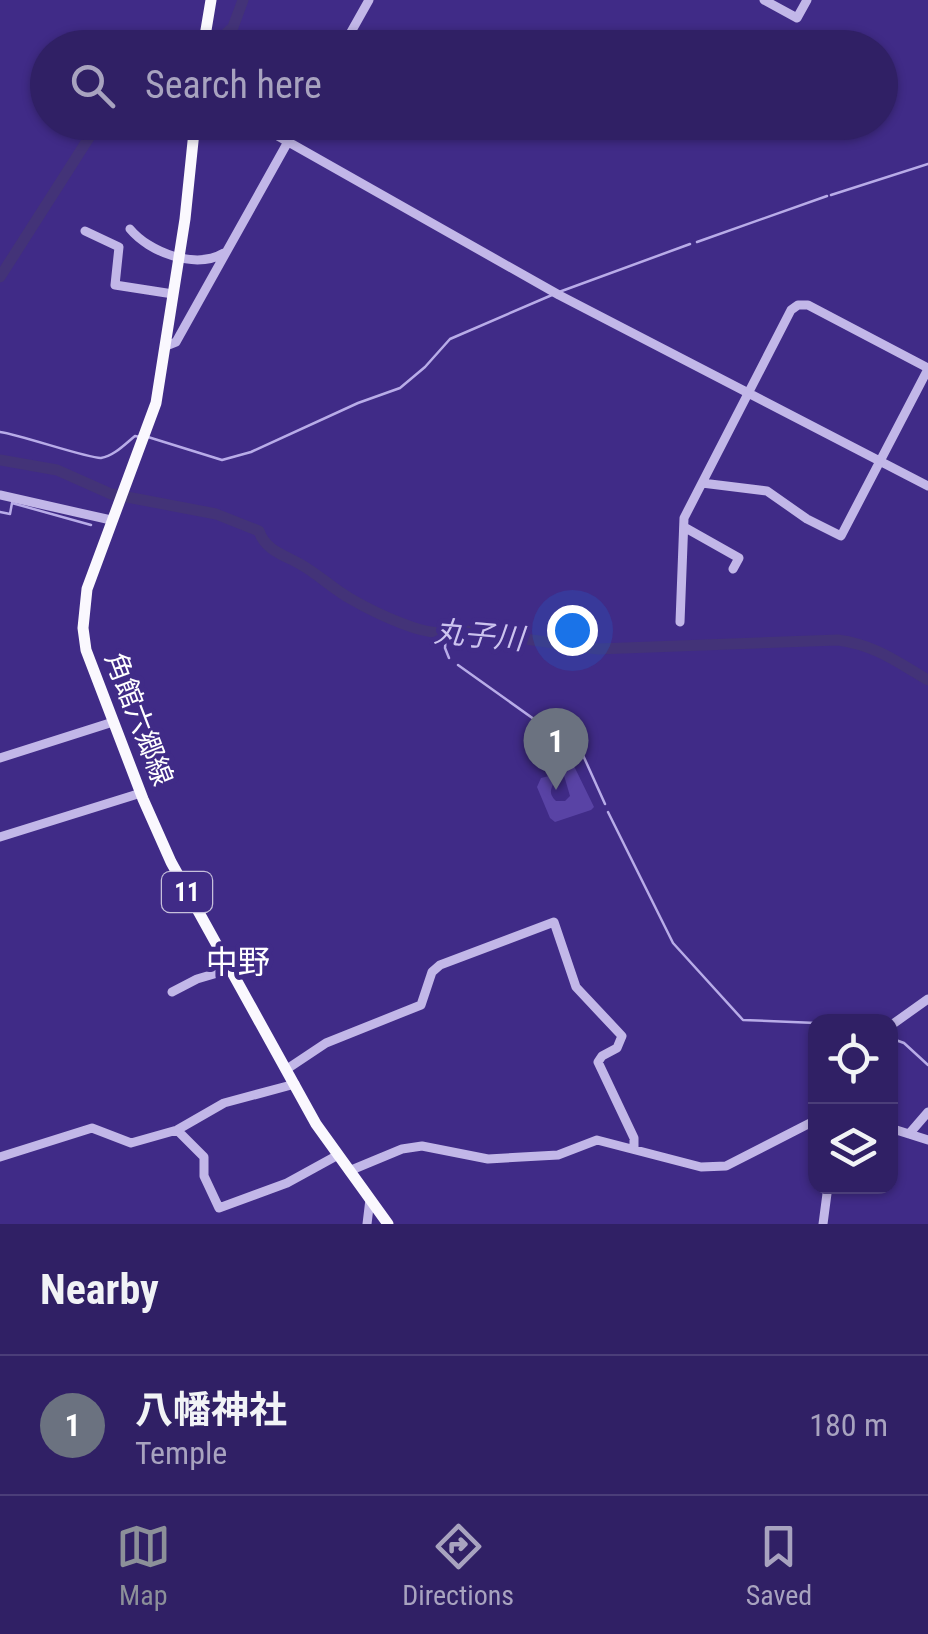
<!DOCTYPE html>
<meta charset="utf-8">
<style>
:root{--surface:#302065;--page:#3c2d6e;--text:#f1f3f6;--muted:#a8a3bf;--line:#4b3e79;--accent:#8c9099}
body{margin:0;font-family:"Roboto Condensed","Noto Sans JP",sans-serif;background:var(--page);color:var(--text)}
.controls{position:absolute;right:30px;bottom:30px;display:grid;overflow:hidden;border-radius:20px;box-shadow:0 2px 8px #0004}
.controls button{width:90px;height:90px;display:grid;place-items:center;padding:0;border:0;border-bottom:2px solid var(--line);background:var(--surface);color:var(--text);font:50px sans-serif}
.you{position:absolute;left:572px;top:630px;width:35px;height:35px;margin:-25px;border:8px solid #fff;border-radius:50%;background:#1a73e8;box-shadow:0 0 0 15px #1a73e833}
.badge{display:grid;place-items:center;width:65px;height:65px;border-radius:50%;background:var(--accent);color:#fff;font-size:32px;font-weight:700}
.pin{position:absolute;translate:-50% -82px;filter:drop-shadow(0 2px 5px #0008)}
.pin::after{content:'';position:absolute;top:52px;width:35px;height:30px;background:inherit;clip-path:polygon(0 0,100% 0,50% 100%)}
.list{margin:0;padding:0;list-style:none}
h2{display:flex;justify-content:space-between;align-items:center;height:130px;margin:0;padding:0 40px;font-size:42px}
h2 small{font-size:32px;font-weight:400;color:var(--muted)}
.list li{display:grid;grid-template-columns:65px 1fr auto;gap:30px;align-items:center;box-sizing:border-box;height:140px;padding:0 40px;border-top:2px solid var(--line)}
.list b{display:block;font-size:38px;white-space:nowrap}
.list p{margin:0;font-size:32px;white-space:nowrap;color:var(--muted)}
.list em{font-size:32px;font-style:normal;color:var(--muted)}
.icon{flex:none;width:55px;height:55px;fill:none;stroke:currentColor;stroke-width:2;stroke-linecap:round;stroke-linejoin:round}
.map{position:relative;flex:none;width:928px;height:1224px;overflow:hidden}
.search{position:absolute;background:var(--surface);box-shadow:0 2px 8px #0004;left:30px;right:30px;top:30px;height:110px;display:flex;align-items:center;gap:25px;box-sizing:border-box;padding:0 35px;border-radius:55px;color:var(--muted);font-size:38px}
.sheet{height:270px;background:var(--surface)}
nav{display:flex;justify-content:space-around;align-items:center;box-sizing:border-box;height:140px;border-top:2px solid var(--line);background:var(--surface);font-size:28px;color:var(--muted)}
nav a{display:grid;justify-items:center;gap:5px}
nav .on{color:var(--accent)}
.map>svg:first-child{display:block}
</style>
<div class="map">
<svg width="928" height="1224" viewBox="0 0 928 1224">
<rect width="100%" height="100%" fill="#402b87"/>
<path fill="#5943a5" d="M 567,766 L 574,766 L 594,807 L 591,810 L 555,822 L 550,818 L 537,787 L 541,778 L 549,776 L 555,780 C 551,789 548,793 556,801 L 565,801 L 570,796 L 563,772 Z"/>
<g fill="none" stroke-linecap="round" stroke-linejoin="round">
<path stroke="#b8ace8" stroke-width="2.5" d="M 831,195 L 928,164
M 697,242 L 827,196
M 559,292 L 690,244
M 0,432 C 21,435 90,459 101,458 C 114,456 125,444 135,436 L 140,437
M 148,437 L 222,460 L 251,452 L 358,403 L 400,388 L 425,367 L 450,339 L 552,295
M 0,512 L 10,514 L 12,503 L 91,525
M 446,634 L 445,648 L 449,658
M 458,665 L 566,742
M 574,747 L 582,753 L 605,804
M 608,812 L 673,943 L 743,1020 L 816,1023
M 890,1038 L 904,1043 L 928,1065"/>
<path stroke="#433378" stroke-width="11" d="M 211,48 L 233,27 L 243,0
M 0,277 L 99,122
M 0,460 L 57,470 L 111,494 L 216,514 L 259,531 C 265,550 284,555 300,564 C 318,574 333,589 351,599 C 370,610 434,643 451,629 L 598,649 L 838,640 C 875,645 897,662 928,680"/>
<path stroke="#c2b7e8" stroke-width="9" d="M 764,0 L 797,18 L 807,0
M 342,48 L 369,0
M 253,122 L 559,295 L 928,486
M 194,128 L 227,122
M 130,229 C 149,252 195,270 224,253
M 85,231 L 119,247 L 115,285 L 173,294
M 166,346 L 176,342 L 299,122
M 702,483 L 767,491 L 807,519 L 841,536 L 928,369
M 0,495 L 111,520
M 684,527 L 739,558 L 733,569
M 680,622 L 684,518 L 791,310 L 798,305 L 808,305 L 928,368
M 0,758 L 113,722
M 0,837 L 141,793
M 172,992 L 197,979 L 231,969
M 890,1026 L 928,999
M 287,1069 L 326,1043 L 421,1005 L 432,972 L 440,965 L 554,922 L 576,987 L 622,1036 L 617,1048 L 602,1056 L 598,1062 L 634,1138 L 634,1149
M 890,1128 L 928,1140
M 177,1130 L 204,1157 L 204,1176 L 219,1208 L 287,1183 L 338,1155
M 909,1134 L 928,1112
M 0,1157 L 92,1128 L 131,1143 L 177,1130 L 224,1103 L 295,1084
M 349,1171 L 402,1149 L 422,1146 L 488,1159 L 558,1155 L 597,1140 L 701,1167 L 726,1166 L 816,1120
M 367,1224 L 370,1199
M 823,1224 L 828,1186"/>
<path stroke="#faf8fe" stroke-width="11" d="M 203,48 L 211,0
M 195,122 L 185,219 L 156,403 L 87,589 L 83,628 L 86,650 L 143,799 L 171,862 L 316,1124 L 388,1224"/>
</g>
<g text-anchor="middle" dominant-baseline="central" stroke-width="10" stroke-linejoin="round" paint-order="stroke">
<rect fill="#402b87" stroke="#c6bfdb" stroke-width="2.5" x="162" y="872" width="50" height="40" rx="8"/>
<g font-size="25" font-weight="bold" fill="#fff">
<text x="187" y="892">11</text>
</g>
<g font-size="28" fill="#fff" stroke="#402b87">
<text transform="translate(139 719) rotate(69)">角館六郷線</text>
</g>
<g font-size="30" font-style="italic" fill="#ccc3ef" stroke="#402b87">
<text transform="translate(479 635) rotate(5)">丸子川</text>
</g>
<g font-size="32" fill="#fff" stroke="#402b87">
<text x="238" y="962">中野</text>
</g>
</g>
</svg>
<div class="controls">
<button><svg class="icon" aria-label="locate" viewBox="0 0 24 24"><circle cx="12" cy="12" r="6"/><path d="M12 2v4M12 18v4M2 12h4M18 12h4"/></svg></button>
<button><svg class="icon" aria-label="layers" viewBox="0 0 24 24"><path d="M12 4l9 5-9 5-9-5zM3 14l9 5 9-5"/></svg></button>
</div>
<div class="you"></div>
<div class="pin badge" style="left:556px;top:790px;background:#6b7280">1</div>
<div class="search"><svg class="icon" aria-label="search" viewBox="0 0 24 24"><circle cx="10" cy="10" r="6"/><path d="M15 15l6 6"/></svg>Search here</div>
</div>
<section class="sheet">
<h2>Nearby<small></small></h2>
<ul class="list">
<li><span class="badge" style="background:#6b7280">1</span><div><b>八幡神社</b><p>Temple</p></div><em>180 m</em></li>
</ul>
</section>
<nav>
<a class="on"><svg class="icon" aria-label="map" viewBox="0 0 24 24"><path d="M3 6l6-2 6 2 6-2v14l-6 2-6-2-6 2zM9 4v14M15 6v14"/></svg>Map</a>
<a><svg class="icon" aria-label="directions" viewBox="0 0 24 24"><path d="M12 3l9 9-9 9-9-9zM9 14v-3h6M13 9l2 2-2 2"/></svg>Directions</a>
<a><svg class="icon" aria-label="saved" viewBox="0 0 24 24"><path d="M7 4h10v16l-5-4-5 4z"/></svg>Saved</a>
</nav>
